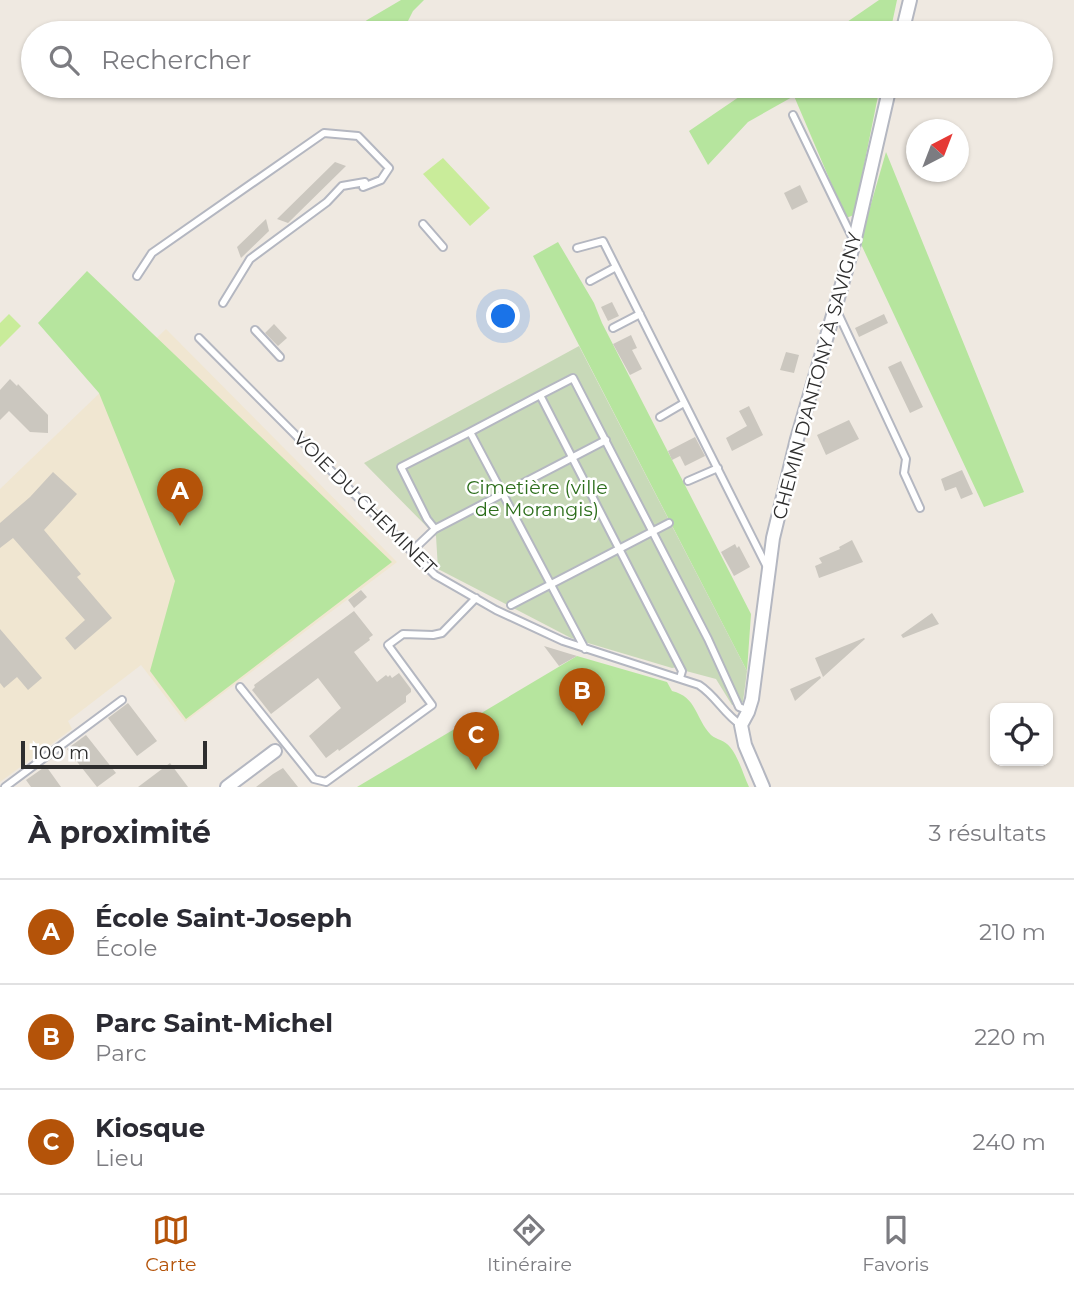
<!DOCTYPE html>
<html lang="fr">
<meta charset="utf-8">
<style>
:root{--surface:#fff;--page:#f2f2f3;--text:#2b2b33;--muted:#7c7c81;--line:#e1e1e2;--accent:#b45309}
body{margin:0;font-family:Montserrat,sans-serif;background:var(--page);color:var(--text)}
.controls{position:absolute;right:21px;bottom:21px;display:grid;overflow:hidden;border-radius:14px;box-shadow:0 2px 5px #0004}
.controls button{width:63px;height:63px;display:grid;place-items:center;padding:0;border:0;border-bottom:2px solid var(--line);background:var(--surface);color:var(--text);font:35px sans-serif}
.compass{position:absolute;left:906px;top:119px;width:63px;height:63px;border-radius:50%;background:var(--surface);box-shadow:0 2px 5px #0004;rotate:42deg}
.scale{position:absolute;left:21px;bottom:18px;width:186px;box-sizing:border-box;padding-left:7px;border:4px solid #2e2e2e;border-top:0;font-size:19px;line-height:24px;white-space:nowrap;color:#2e2e2e;-webkit-text-stroke:5px #fff;paint-order:stroke}
.you{position:absolute;left:504px;top:317px;width:24px;height:24px;margin:-18px;border:5px solid #fff;border-radius:50%;background:#1a73e8;box-shadow:0 0 0 10px #1a73e833}
.badge{display:grid;place-items:center;width:46px;height:46px;border-radius:50%;background:var(--accent);color:#fff;font-size:23px;font-weight:700}
.pin{position:absolute;translate:-50% -58px;filter:drop-shadow(0 2px 4px #0008)}
.pin::after{content:'';position:absolute;top:37px;width:24px;height:21px;background:inherit;clip-path:polygon(0 0,100% 0,50% 100%)}
.list{margin:0;padding:0;list-style:none}
h2{display:flex;justify-content:space-between;align-items:center;height:91px;margin:0;padding:0 28px;font-size:30px}
h2 small{font-size:23px;font-weight:400;color:var(--muted)}
.list li{display:grid;grid-template-columns:46px 1fr auto;gap:21px;align-items:center;box-sizing:border-box;height:105px;padding:0 28px;border-top:2px solid var(--line)}
.list b{display:block;font-size:26px;white-space:nowrap}
.list p{margin:0;font-size:23px;white-space:nowrap;color:var(--muted)}
.list em{font-size:23px;font-style:normal;color:var(--muted)}
.icon{flex:none;width:38px;height:38px;fill:none;stroke:currentColor;stroke-width:2;stroke-linecap:round;stroke-linejoin:round}
.map{position:relative;flex:none;width:1074px;height:787px;overflow:hidden}
.search{position:absolute;background:var(--surface);box-shadow:0 2px 5px #0004;left:21px;right:21px;top:21px;height:77px;display:flex;align-items:center;gap:18px;box-sizing:border-box;padding:0 24px;border-radius:38px;color:var(--muted);font-size:26px}
.sheet{height:406px;background:var(--surface)}
nav{display:flex;justify-content:space-around;align-items:center;box-sizing:border-box;height:98px;border-top:2px solid var(--line);background:var(--surface);font-size:19px;color:var(--muted)}
nav a{display:grid;justify-items:center;gap:4px}
nav .on{color:var(--accent)}
.map>svg:first-child{display:block}
</style>
<div class="map">
<svg width="1074" height="787" viewBox="0 0 1074 787">
<rect width="100%" height="100%" fill="#efe9e1"/>
<path fill="#f0e6d1" d="M 166,329 L 397,562 L 185,722 L 141,665 L 68,721 L 72,729 L 0,782 L 0,489 Z"/>
<path fill="#b6e59e" d="M 401,0 L 424,0 L 413,11 L 402,33 L 351,33 L 367,20 Z
M 879,0 L 897,0 L 890,33 L 831,33 Z
M 755,86 L 880,86 L 854,215 L 846,218 L 794,96 L 748,122 L 708,165 L 689,131 Z
M 886,152 L 1024,492 L 984,507 L 860,242 Z
M 558,242 L 594,303 L 602,323 L 751,614 L 747,671 L 533,256 Z
M 87,271 L 392,562 L 186,719 L 150,671 L 175,581 L 99,393 L 38,323 Z
M 577,656 L 667,682 L 672,691 C 697,697 695,718 711,735 C 717,740 725,740 730,747 C 739,758 743,774 749,787 L 357,787 Z"/>
<path fill="#c8d9b8" d="M 579,346 L 747,671 L 743,702 L 732,705 L 716,679 L 686,671 L 683,666 L 672,668 L 571,638 L 438,569 L 436,536 L 364,463 Z"/>
<path fill="#c9ec9a" d="M 443,158 L 490,208 L 470,226 L 423,174 Z
M 9,314 L 21,326 L 0,347 L 0,323 Z"/>
<path fill="#cbc7bf" d="M 335,162 L 346,166 L 288,223 L 277,219 Z
M 800,185 L 808,202 L 792,210 L 784,193 Z
M 266,219 L 269,231 L 241,258 L 237,247 Z
M 612,302 L 619,316 L 608,321 L 601,307 Z
M 884,314 L 888,323 L 859,337 L 855,328 Z
M 274,324 L 287,338 L 278,346 L 265,333 Z
M 631,335 L 637,348 L 632,350 L 642,369 L 630,375 L 613,344 Z
M 786,352 L 799,355 L 794,373 L 780,370 Z
M 901,361 L 923,407 L 910,413 L 888,367 Z
M 10,379 L 17,386 L 18,384 L 48,415 L 48,433 L 30,432 L 9,411 L 0,420 L 0,390 Z
M 749,406 L 763,435 L 732,451 L 726,438 L 747,426 L 739,411 Z
M 849,420 L 859,439 L 826,455 L 817,435 Z
M 695,437 L 705,456 L 685,466 L 680,456 L 672,460 L 668,451 Z
M 962,470 L 973,494 L 961,499 L 956,487 L 945,491 L 941,479 Z
M 53,472 L 77,494 L 44,530 L 81,574 L 77,577 L 112,618 L 75,650 L 65,638 L 85,620 L 13,538 L 0,548 L 0,523 L 30,497 Z
M 852,540 L 863,562 L 819,578 L 815,566 L 822,563 L 819,558 L 840,549 L 839,547 Z
M 735,544 L 737,548 L 739,546 L 750,567 L 734,576 L 721,552 Z
M 361,590 L 367,597 L 354,608 L 348,600 Z
M 354,611 L 373,635 L 369,638 L 370,640 L 354,652 L 377,682 L 386,675 L 388,677 L 390,675 L 392,678 L 399,673 L 411,689 L 411,692 L 406,696 L 406,702 L 339,751 L 338,749 L 326,758 L 309,736 L 341,708 L 318,678 L 271,714 L 252,690 L 255,687 L 254,685 Z
M 932,613 L 939,624 L 903,638 L 901,635 Z
M 0,629 L 42,678 L 28,690 L 17,677 L 4,688 L 0,683 Z
M 864,638 L 865,639 L 823,677 L 815,658 Z
M 544,646 L 577,656 L 559,666 Z
M 820,676 L 821,678 L 795,701 L 790,689 Z
M 128,703 L 157,741 L 137,756 L 108,718 Z
M 86,735 L 116,773 L 97,787 L 67,749 Z
M 170,763 L 188,787 L 138,787 Z
M 46,766 L 61,787 L 31,787 L 26,780 Z
M 283,768 L 298,787 L 256,787 L 273,774 Z"/>
<g fill="none" stroke-linecap="round" stroke-linejoin="round">
<g stroke="#b4b7c1" stroke-width="10">
<path id="service" d="M 793,115 L 854,241
M 423,224 L 443,247
M 577,248 L 603,241 L 767,567
M 137,276 L 152,253 L 324,133 L 358,136 L 389,168 L 381,180 L 363,187
M 590,281 L 616,267
M 223,303 L 250,259 L 327,202 L 342,186 L 365,182
M 836,309 L 906,459 L 904,473 L 920,508
M 613,328 L 640,314
M 255,330 L 280,357
M 199,338 L 435,575 L 496,610 L 563,641 L 699,685 C 716,696 724,714 741,725
M 540,395 L 573,378 L 708,639 L 739,707 L 749,711
M 660,417 L 684,403
M 470,432 L 401,467 L 427,519 L 435,529 L 606,440
M 688,481 L 718,468
M 412,551 L 435,529
M 511,605 L 669,523
M 585,649 L 470,432 L 540,395 L 682,671 L 680,678
M 240,687 L 314,779 L 326,782 L 432,705 L 388,645 L 403,634 L 433,635 L 442,633 L 476,598
M 5,787 L 122,700"/>
</g>
<g stroke="#b4b7c1" stroke-width="16">
<path id="minor" d="M 902,33 L 910,0
M 227,787 L 275,751
M 763,787 L 745,745 L 741,725 L 748,712 L 752,699 L 773,538 L 797,439 L 854,243 L 890,86"/>
</g>
<use href="#service" stroke="#fff" stroke-width="6"/>
<use href="#minor" stroke="#fff" stroke-width="12"/>
</g>
<g text-anchor="middle" dominant-baseline="central" stroke-width="5" stroke-linejoin="round" paint-order="stroke">
<g font-size="19" fill="#2e2e2e" stroke="#fff">
<text transform="translate(817 376) rotate(-75)">CHEMIN D'ANTONY À SAVIGNY</text>
<text transform="translate(365 503) rotate(45)">VOIE DU CHEMINET</text>
</g>
<g font-size="19" fill="#2c6e1b" stroke="#fff">
<text x="537" y="487">Cimetière (ville<tspan x="537" dy="22">de Morangis)</tspan></text>
</g>
</g>
</svg>
<div class="controls">
<button><svg class="icon" aria-label="locate" viewBox="0 0 24 24"><circle cx="12" cy="12" r="6"/><path d="M12 2v4M12 18v4M2 12h4M18 12h4"/></svg></button>
</div>
<svg class="compass" viewBox="-18 -18 36 36"><path d="M0-13l5 13h-10z" fill="#e53935"/><path d="M0 13l5-13h-10z" fill="#7c7c81"/></svg>
<div class="scale">100 m</div>
<div class="you"></div>
<div class="pin badge" style="left:180px;top:526px">A</div>
<div class="pin badge" style="left:582px;top:726px">B</div>
<div class="pin badge" style="left:476px;top:770px">C</div>
<div class="search"><svg class="icon" aria-label="search" viewBox="0 0 24 24"><circle cx="10" cy="10" r="6"/><path d="M15 15l6 6"/></svg>Rechercher</div>
</div>
<section class="sheet">
<h2>À proximité<small>3 résultats</small></h2>
<ul class="list">
<li><span class="badge">A</span><div><b>École Saint-Joseph</b><p>École</p></div><em>210 m</em></li>
<li><span class="badge">B</span><div><b>Parc Saint-Michel</b><p>Parc</p></div><em>220 m</em></li>
<li><span class="badge">C</span><div><b>Kiosque</b><p>Lieu</p></div><em>240 m</em></li>
</ul>
</section>
<nav>
<a class="on"><svg class="icon" aria-label="map" viewBox="0 0 24 24"><path d="M3 6l6-2 6 2 6-2v14l-6 2-6-2-6 2zM9 4v14M15 6v14"/></svg>Carte</a>
<a><svg class="icon" aria-label="directions" viewBox="0 0 24 24"><path d="M12 3l9 9-9 9-9-9zM9 14v-3h6M13 9l2 2-2 2"/></svg>Itinéraire</a>
<a><svg class="icon" aria-label="saved" viewBox="0 0 24 24"><path d="M7 4h10v16l-5-4-5 4z"/></svg>Favoris</a>
</nav>
